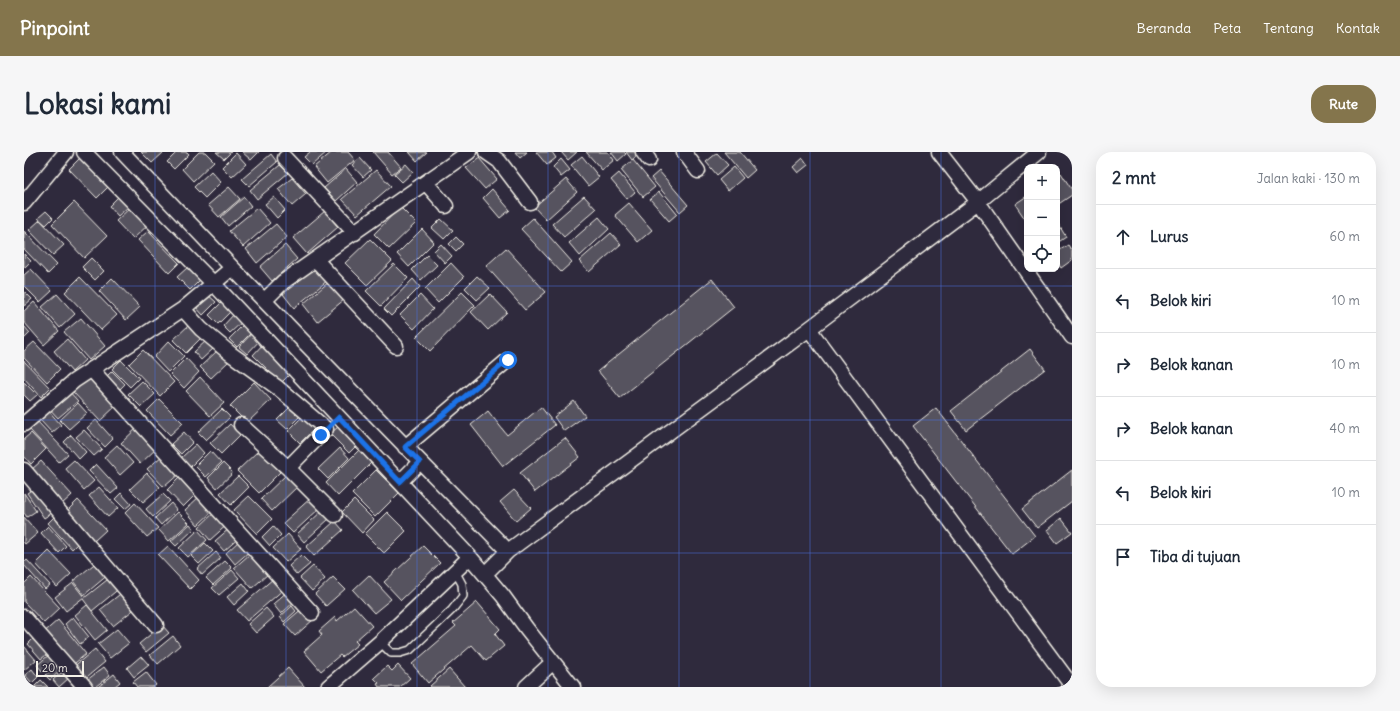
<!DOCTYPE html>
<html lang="id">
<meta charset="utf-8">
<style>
:root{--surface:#fff;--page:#f6f6f7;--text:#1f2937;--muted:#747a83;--line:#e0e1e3;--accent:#84754c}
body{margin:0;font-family:Delius,sans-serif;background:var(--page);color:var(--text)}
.controls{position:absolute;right:12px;top:12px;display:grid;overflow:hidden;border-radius:8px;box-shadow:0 4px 16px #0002}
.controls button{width:36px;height:36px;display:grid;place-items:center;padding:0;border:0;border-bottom:1px solid var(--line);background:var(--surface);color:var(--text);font:20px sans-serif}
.scale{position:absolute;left:12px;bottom:10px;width:48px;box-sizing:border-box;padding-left:4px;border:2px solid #f4f1e8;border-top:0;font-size:11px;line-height:14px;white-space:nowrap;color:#f4f1e8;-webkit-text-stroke:3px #2f2a3d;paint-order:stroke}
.stop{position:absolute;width:12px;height:12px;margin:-9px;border:3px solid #1a73e8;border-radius:50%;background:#fff}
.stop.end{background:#1a73e8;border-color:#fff;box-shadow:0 1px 4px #0008}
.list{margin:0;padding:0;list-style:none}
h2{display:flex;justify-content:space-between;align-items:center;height:52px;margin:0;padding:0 16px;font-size:17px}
h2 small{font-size:13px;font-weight:400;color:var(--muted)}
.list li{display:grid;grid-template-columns:26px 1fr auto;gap:12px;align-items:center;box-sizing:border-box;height:64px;padding:0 16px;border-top:1px solid var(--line)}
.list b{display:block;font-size:15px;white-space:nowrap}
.list em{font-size:13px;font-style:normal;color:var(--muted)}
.icon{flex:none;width:22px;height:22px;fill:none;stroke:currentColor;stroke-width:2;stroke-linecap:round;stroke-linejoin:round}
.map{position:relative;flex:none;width:1048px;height:535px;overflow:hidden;border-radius:16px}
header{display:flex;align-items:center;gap:24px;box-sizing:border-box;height:56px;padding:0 20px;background:var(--accent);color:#fff}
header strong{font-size:19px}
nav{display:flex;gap:22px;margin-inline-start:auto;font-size:14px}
.intro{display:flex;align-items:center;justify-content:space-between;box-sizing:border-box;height:96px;padding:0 24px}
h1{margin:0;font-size:28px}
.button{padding:10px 18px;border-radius:16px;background:var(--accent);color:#fff;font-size:14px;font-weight:700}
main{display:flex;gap:24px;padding:0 24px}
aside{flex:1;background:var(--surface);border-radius:16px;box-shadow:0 4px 16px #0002}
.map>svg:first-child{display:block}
</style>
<header>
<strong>Pinpoint</strong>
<nav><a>Beranda</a><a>Peta</a><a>Tentang</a><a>Kontak</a></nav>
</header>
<div class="intro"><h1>Lokasi kami</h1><a class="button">Rute</a></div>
<main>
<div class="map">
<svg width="1048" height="535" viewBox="0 0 1048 535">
<rect width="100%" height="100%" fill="#2f2a3d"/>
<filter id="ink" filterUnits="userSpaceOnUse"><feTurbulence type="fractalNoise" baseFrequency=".025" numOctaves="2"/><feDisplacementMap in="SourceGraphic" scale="8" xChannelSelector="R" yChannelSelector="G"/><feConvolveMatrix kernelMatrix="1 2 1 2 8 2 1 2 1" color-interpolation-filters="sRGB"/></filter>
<g filter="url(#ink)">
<path fill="#56525f" stroke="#f4f1e8" d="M 117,0 L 140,0 L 128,11 Z
M 153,0 L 163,0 L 165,2 L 150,17 L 143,10 Z
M 175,0 L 181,0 L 190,9 L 169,29 L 158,17 Z
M 192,0 L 207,0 L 200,7 Z
M 218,0 L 235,0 L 227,8 Z
M 286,0 L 303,0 L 288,13 L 280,5 Z
M 308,0 L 324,0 L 331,8 L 303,31 L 290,15 Z
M 349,0 L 364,0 L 377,15 L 368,22 Z
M 385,0 L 403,0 L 393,9 Z
M 491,0 L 503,0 L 496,6 Z
M 512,0 L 528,0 L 532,6 L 523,13 Z
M 537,0 L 553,0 L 544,8 Z
M 562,0 L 584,0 L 590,8 L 578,18 Z
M 587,0 L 600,0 L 602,2 L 594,9 Z
M 602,0 L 617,0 L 608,8 Z
M 700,0 L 716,0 L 731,18 L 722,26 Z
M 212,1 L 222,12 L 208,25 L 198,15 Z
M 693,1 L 704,13 L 693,23 L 682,10 Z
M 247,2 L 253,10 L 225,34 L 218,27 Z
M 59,3 L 87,32 L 73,46 L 45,17 Z
M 558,4 L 575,25 L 564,34 L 547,13 Z
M 336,6 L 347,18 L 339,25 L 328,13 Z
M 455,6 L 473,27 L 461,37 L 442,16 Z
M 779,6 L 784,13 L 774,21 L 769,15 Z
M 537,7 L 546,18 L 537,25 L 529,15 Z
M 609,8 L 631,35 L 619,45 L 597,18 Z
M 382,12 L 389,20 L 378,30 L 370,22 Z
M 256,13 L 264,21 L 233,47 L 226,38 Z
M 710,15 L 719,26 L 704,39 L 695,28 Z
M 322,17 L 333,30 L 312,49 L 300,36 Z
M 352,18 L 367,34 L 333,63 L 318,47 Z
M 187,19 L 197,30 L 181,46 L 170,35 Z
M 635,19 L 664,53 L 656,60 L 627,26 Z
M 595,21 L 611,40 L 603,47 L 587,28 Z
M 1037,21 L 1048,38 L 1048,43 L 1033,53 L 1033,23 Z
M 268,26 L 282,42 L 268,54 L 254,37 Z
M 542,27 L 553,40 L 522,68 L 510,55 Z
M 205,35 L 216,47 L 195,65 L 184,53 Z
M 468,37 L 486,58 L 476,66 L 459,46 Z
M 635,40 L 653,62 L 645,69 L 626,47 Z
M 95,44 L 105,54 L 94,64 L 85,54 Z
M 560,44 L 572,57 L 540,85 L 528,72 Z
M 1003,44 L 1003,70 L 991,52 Z
M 220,45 L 227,54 L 204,74 L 197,65 Z
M 250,45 L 261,58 L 253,66 L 241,52 Z
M 50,50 L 83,84 L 60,106 L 28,72 Z
M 605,51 L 628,78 L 614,90 L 591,63 Z
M 109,53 L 126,71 L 109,87 L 92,69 Z
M 376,55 L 392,71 L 365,97 L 350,82 Z
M 233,56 L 246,71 L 219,95 L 205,79 Z
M 22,59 L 29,66 L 22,73 L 14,66 Z
M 301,59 L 314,75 L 283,102 L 269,86 Z
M 575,65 L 585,77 L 556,104 L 545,91 Z
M 509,66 L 548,110 L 537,120 L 497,77 Z
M 417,67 L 429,78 L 420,87 L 408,76 Z
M 16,68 L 40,93 L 29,103 L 5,78 Z
M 1033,70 L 1042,85 L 1033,91 Z
M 252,72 L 263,85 L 233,111 L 222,97 Z
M 398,77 L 410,90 L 385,115 L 373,102 Z
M 0,79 L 33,113 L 24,122 L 0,97 Z
M 124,79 L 155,111 L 145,121 L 114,88 Z
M 587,81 L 597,92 L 565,120 L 555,109 Z
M 432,85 L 439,92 L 432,99 L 425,92 Z
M 346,87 L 368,109 L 343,133 L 321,111 Z
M 417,92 L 428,104 L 421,111 L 410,99 Z
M 261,93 L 273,107 L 248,129 L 236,115 Z
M 1044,93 L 1048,99 L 1048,108 L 1037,116 L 1033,109 L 1033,100 Z
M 482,96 L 522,140 L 501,158 L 462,114 Z
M 0,102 L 7,109 L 0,116 Z
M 403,103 L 413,113 L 397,128 L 388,118 Z
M 67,106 L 80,119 L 71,128 L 58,115 Z
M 427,111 L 440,125 L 414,151 L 401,137 Z
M 370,112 L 384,126 L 357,154 L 342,139 Z
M 293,114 L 304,128 L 270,156 L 259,142 Z
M 164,115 L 176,128 L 166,138 L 153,125 Z
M 7,117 L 28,139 L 16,150 L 0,134 L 0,123 Z
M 453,124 L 466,136 L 453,148 L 441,136 Z
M 56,125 L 93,163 L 77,178 L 41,140 Z
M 88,126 L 116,155 L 102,168 L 75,139 Z
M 389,127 L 396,135 L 367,164 L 360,157 Z
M 688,127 L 710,155 L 596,246 L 574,219 Z
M 306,129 L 321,147 L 293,170 L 279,152 Z
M 0,139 L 8,147 L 0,154 Z
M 438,140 L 451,153 L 406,199 L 392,185 Z
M 33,142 L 51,162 L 36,176 L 18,155 Z
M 183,142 L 192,150 L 179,163 L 171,154 Z
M 466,142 L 483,160 L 464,178 L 447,160 Z
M 396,143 L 409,157 L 390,177 L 376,163 Z
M 10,150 L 35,179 L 20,193 L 0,170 L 0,159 Z
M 198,150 L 207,159 L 194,172 L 185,163 Z
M 210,162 L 218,170 L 206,181 L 199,174 Z
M 57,166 L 81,194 L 65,208 L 40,180 Z
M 221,171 L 229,179 L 213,195 L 205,187 Z
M 166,172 L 178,185 L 162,201 L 149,188 Z
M 0,174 L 6,181 L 0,187 Z
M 230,179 L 238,186 L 223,202 L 215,195 Z
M 43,187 L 61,208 L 48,220 L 30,199 Z
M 183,188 L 190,196 L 177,208 L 170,200 Z
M 145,189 L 160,204 L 144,220 L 130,205 Z
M 10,190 L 36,217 L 23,230 L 0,206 L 0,199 Z
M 240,191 L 269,219 L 257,231 L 229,203 Z
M 1006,197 L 1021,217 L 942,278 L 927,259 Z
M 119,198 L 150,230 L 136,244 L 105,212 Z
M 194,198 L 205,209 L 187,226 L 176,215 Z
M 162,206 L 175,220 L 160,236 L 146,222 Z
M 97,208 L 115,226 L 106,235 L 88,217 Z
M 0,209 L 26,236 L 17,245 L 0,226 Z
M 88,219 L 101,232 L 96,237 L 83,224 Z
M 67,223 L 94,252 L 76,269 L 49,240 Z
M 176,225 L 200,251 L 186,264 L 162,239 Z
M 118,229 L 131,242 L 117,255 L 104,242 Z
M 0,230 L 13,243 L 6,249 L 0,243 Z
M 230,230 L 247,248 L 223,271 L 206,254 Z
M 43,237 L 54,249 L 34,266 L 24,255 Z
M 135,247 L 159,271 L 146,283 L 123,259 Z
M 550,249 L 561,264 L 540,279 L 530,265 Z
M 54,251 L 63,261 L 45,277 L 36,268 Z
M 269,252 L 279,261 L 263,277 L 253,268 Z
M 517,255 L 531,273 L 479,314 L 447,273 L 464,259 L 483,283 Z
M 912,256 L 1011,384 L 988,402 L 889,274 Z
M 198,257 L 206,265 L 182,288 L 174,280 Z
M 24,258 L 37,273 L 28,281 L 15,267 Z
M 281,262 L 293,274 L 276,291 L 264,279 Z
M 72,268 L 89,287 L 81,295 L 63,276 Z
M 14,270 L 44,302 L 35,310 L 6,278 Z
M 206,272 L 216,283 L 197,302 L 186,291 Z
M 115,274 L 134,295 L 116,312 L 97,291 Z
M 315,274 L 333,293 L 325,301 L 306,282 Z
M 60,278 L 78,297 L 70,304 L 52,285 Z
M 160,280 L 169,290 L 157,302 L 147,292 Z
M 7,281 L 22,297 L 7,312 L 0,304 L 0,287 Z
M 47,283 L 62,300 L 55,307 L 40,290 Z
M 541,286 L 556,305 L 511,340 L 496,321 Z
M 172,292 L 180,301 L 166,315 L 157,306 Z
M 93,293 L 109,311 L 96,323 L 80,305 Z
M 316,296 L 325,306 L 304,327 L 294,317 Z
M 235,298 L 256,320 L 235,341 L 213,319 Z
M 335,298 L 348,310 L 314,344 L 302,331 Z
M 186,299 L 197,311 L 182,325 L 171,314 Z
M 139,303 L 156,321 L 140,335 L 123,317 Z
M 50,308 L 70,329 L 60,338 L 41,316 Z
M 17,309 L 48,343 L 38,352 L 7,318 Z
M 199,311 L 209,321 L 193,336 L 184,326 Z
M 72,312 L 94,336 L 87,342 L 65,319 Z
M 352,318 L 375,341 L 351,365 L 328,342 Z
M 1048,318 L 1048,349 L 1013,376 L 998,357 Z
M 123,321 L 136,335 L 119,350 L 106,337 Z
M 263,322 L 275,333 L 248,359 L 237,347 Z
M 158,323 L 174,340 L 159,355 L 143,338 Z
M 214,324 L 225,335 L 207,353 L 196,341 Z
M 12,335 L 29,360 L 20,366 L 3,341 Z
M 75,335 L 94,356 L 84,365 L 65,344 Z
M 490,338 L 507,356 L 492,369 L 476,350 Z
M 0,341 L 12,359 L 3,365 L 0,361 Z
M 97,341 L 107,352 L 101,357 L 91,347 Z
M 139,342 L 146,349 L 129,365 L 122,357 Z
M 178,342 L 191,357 L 174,373 L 161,358 Z
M 225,344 L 248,367 L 233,382 L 210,358 Z
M 288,345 L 297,355 L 269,381 L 259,371 Z
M 54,348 L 82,378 L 70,389 L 43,359 Z
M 330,348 L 350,368 L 338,381 L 318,360 Z
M 111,351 L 134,376 L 123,385 L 101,361 Z
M 147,351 L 153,358 L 137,373 L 131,366 Z
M 193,358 L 205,371 L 186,388 L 175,375 Z
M 299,358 L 306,366 L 280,390 L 273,382 Z
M 154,360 L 165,371 L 145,389 L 135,378 Z
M 363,360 L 382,379 L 360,401 L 341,382 Z
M 32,363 L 56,389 L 48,397 L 24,371 Z
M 0,365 L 14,381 L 1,392 L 0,391 Z
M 1037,366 L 1048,380 L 1033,391 L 1023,378 Z
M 311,369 L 319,378 L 290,404 L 282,395 Z
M 166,372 L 170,377 L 152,394 L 147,389 Z
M 24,374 L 42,394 L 35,401 L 17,381 Z
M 249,374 L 257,383 L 246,394 L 238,385 Z
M 207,375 L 216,385 L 200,399 L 191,389 Z
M 174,378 L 183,388 L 164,405 L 155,396 Z
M 264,382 L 277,397 L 262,410 L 249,396 Z
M 216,388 L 226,399 L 211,412 L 202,401 Z
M 181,391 L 189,399 L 175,412 L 167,404 Z
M 144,394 L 175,428 L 166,437 L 134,403 Z
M 399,394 L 416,411 L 377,448 L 360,430 Z
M 25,399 L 47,422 L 33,435 L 12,412 Z
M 192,400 L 197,406 L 178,423 L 173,417 Z
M 226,402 L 244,422 L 228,436 L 210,416 Z
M 277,403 L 286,412 L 273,423 L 265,414 Z
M 3,408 L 26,433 L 21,437 L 0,413 L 0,411 Z
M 74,409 L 85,422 L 60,443 L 49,429 Z
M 201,409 L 208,416 L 189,433 L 182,426 Z
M 289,414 L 301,427 L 288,439 L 276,426 Z
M 208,418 L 215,426 L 195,443 L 188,436 Z
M 345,423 L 367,447 L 350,461 L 329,438 Z
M 88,424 L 97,435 L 68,459 L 59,447 Z
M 7,425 L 36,456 L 20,471 L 0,450 L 0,432 Z
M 309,425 L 321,437 L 302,454 L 291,442 Z
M 250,426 L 260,437 L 223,469 L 213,458 Z
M 49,431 L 60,445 L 42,459 L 31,445 Z
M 219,431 L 225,439 L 210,453 L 203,445 Z
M 265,438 L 273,447 L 257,462 L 249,452 Z
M 100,439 L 113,455 L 89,474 L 76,458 Z
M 453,450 L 476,477 L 471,482 L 480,494 L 462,509 L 448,493 L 404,531 L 388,512 L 432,474 L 429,471 Z
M 63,453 L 83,478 L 71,488 L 51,463 Z
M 268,454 L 272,459 L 260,470 L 256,465 Z
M 330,454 L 348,474 L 331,489 L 334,492 L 318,505 L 316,503 L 297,519 L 280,499 L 298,483 L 295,479 L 311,465 L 313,469 Z
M 280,455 L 290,467 L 271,484 L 260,472 Z
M 242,456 L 250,465 L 232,481 L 224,472 Z
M 49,465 L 65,485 L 56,492 L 41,472 Z
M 34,468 L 62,502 L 45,516 L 18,482 Z
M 138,473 L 145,481 L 122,500 L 115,492 Z
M 93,477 L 105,491 L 86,506 L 74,492 Z
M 13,483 L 27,499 L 17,507 L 4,492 Z
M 149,484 L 156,493 L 134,512 L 126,503 Z
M 0,494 L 12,508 L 0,518 Z
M 71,497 L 81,510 L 58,529 L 48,516 Z
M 26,502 L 33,509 L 19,520 L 13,513 Z
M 117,504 L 125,513 L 110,525 L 103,516 Z
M 33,513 L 37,518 L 26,528 L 21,523 Z
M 374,513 L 386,526 L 376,535 L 355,535 L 353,532 L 355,531 L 350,526 L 363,514 L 368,519 Z
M 80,515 L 86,523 L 71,535 L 69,535 L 63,528 Z
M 264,516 L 281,535 L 243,535 Z
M 8,517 L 14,525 L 8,531 L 1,523 Z
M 425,517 L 441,535 L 407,535 L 406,534 Z
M 40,518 L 46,525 L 35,535 L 29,528 Z
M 122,520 L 132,533 L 129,535 L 113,535 L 109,530 Z
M 90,522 L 96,530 L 90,535 L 74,535 Z
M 17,528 L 24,535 L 10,535 Z"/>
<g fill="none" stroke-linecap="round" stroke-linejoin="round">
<g stroke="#f4f1e8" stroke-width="10">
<path id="service" d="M 356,490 L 367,501 L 376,501 L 386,498 L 428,458 L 439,444 L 438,432 L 431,419"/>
</g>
<g stroke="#f4f1e8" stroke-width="17">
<path id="minor" d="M 60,0 L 189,131 L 446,405
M 98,0 C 225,134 354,267 484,399
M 462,0 L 475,9 L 506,50
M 619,0 L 625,8
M 660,0 L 674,19
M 915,0 L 954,50 L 1048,185
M 261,6 L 331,81
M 402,31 L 422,54
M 0,51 L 42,0
M 292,108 L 372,194
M 241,148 L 259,130 L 445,0
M 159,157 L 177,177 L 207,202 L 254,236 L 302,277 L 264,316
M 785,177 L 1048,534
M 67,217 L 288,461
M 0,272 L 50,229 L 159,157 L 208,116
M 217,273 L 264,316 L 311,363
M 381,295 L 484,208
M 0,318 L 132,473
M 376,330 L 396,310
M 461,422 L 484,399 L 785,177 L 954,50 L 1015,0
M 0,465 L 61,535
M 304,535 L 356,490 L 446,405 L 479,444 L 503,477 L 549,535
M 502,535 L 529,510"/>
</g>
<use href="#service" stroke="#2f2a3d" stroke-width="7"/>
<use href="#minor" stroke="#2f2a3d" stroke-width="14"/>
</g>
</g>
<g fill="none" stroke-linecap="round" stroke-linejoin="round" filter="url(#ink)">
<path stroke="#1a73e8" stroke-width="5" d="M 297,283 L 315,265 L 376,330 L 396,310 L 381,295 L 484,208"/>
</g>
<path fill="none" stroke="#486fdb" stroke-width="1" stroke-opacity="0.55" d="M 131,0 L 131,535M 262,0 L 262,535M 393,0 L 393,535M 524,0 L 524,535M 655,0 L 655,535M 786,0 L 786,535M 917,0 L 917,535M 0,134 L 1048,134M 0,268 L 1048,268M 0,401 L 1048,401"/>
</svg>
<div class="controls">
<button>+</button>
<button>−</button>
<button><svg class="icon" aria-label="locate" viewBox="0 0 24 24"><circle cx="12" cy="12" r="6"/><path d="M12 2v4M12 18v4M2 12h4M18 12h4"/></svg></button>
</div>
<div class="scale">20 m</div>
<div class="stop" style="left:484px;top:208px"></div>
<div class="stop end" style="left:297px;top:283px"></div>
</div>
<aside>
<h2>2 mnt<small>Jalan kaki · 130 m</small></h2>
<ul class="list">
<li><svg class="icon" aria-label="ahead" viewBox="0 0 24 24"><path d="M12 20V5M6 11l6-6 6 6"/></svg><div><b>Lurus</b></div><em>60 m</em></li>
<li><svg class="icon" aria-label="left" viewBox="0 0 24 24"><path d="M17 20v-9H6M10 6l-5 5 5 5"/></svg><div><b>Belok kiri</b></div><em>10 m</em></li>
<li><svg class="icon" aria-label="right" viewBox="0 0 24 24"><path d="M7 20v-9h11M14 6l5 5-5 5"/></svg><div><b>Belok kanan</b></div><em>10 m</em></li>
<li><svg class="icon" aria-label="right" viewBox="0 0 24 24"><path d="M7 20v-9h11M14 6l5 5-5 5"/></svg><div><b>Belok kanan</b></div><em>40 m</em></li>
<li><svg class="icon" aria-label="left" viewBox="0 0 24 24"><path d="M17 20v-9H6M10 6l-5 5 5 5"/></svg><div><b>Belok kiri</b></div><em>10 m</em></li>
<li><svg class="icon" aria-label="arrive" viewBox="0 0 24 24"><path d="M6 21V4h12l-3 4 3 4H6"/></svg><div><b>Tiba di tujuan</b></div></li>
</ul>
</aside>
</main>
